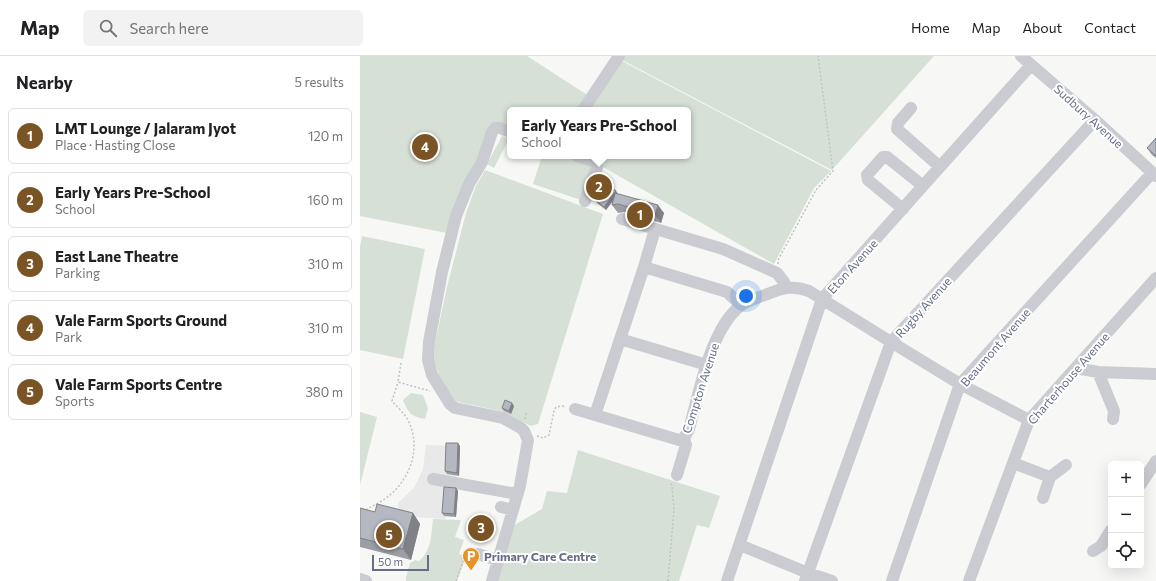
<!DOCTYPE html>
<meta charset="utf-8">
<style>
:root{--surface:#fff;--page:#f2f2f2;--text:#202124;--muted:#757577;--line:#e0e0e0;--accent:#7a5425}
body{margin:0;font-family:Commissioner,sans-serif;background:var(--page);color:var(--text)}
.controls{position:absolute;right:12px;bottom:12px;display:grid;overflow:hidden;border-radius:6px;box-shadow:0 4px 16px #0002}
.controls button{width:36px;height:36px;display:grid;place-items:center;padding:0;border:0;border-bottom:1px solid var(--line);background:var(--surface);color:var(--text);font:20px sans-serif}
.scale{position:absolute;left:12px;bottom:10px;width:57px;box-sizing:border-box;padding-left:4px;border:2px solid #666d87;border-top:0;font-size:11px;line-height:14px;white-space:nowrap;color:#666d87;-webkit-text-stroke:3px #fff;paint-order:stroke}
.you{position:absolute;left:386px;top:240px;width:14px;height:14px;margin:-10px;border:3px solid #fff;border-radius:50%;background:#1a73e8;box-shadow:0 0 0 6px #1a73e833}
.badge{display:grid;place-items:center;width:26px;height:26px;border-radius:50%;background:var(--accent);color:#fff;font-size:13px;font-weight:700}
.pin{position:absolute;translate:-50% -50%;border:2px solid #fff;box-shadow:0 1px 4px #0006}
.popup{position:absolute;left:147px;top:51px;width:184px;height:52px;box-sizing:border-box;display:grid;place-content:center;border-radius:6px;background:var(--surface);filter:drop-shadow(0 1px 3px #0005);font-size:13px;white-space:nowrap;color:var(--muted)}
.popup b{font-size:15px;color:var(--text)}
.popup::after{content:'';position:absolute;left:50%;top:100%;margin-left:-8px;border:8px solid transparent;border-top-color:var(--surface)}
.list{margin:0;padding:0;list-style:none}
h2{display:flex;justify-content:space-between;align-items:center;height:52px;margin:0;padding:0 16px;font-size:17px}
h2 small{font-size:13px;font-weight:400;color:var(--muted)}
.list li{display:grid;grid-template-columns:26px 1fr auto;gap:12px;align-items:center;box-sizing:border-box;height:56px;margin:0 8px 8px;padding:0 8px;border:1px solid var(--line);border-radius:6px}
.list b{display:block;font-size:15px;white-space:nowrap}
.list p{margin:0;font-size:13px;white-space:nowrap;color:var(--muted)}
.list em{font-size:13px;font-style:normal;color:var(--muted)}
.icon{flex:none;width:22px;height:22px;fill:none;stroke:currentColor;stroke-width:2;stroke-linecap:round;stroke-linejoin:round}
.map{position:relative;flex:none;width:796px;height:525px;overflow:hidden}
header{display:flex;align-items:center;gap:24px;box-sizing:border-box;height:56px;padding:0 20px;background:var(--surface);border-bottom:1px solid var(--line)}
header strong{font-size:19px}
nav{display:flex;gap:22px;margin-inline-start:auto;font-size:14px}
.search{width:280px;height:36px;background:var(--page);display:flex;align-items:center;gap:10px;box-sizing:border-box;padding:0 14px;border-radius:6px;color:var(--muted);font-size:15px}
main{display:flex}
aside{flex:1;background:var(--surface)}
.map>svg:first-child{display:block}
</style>
<header>
<strong>Map</strong>
<div class="search"><svg class="icon" aria-label="search" viewBox="0 0 24 24"><circle cx="10" cy="10" r="6"/><path d="M15 15l6 6"/></svg>Search here</div>
<nav><a>Home</a><a>Map</a><a>About</a><a>Contact</a></nav>
</header>
<main>
<aside>
<h2>Nearby<small>5 results</small></h2>
<ul class="list">
<li><span class="badge">1</span><div><b>LMT Lounge / Jalaram Jyot</b><p>Place · Hasting Close</p></div><em>120 m</em></li>
<li><span class="badge">2</span><div><b>Early Years Pre-School</b><p>School</p></div><em>160 m</em></li>
<li><span class="badge">3</span><div><b>East Lane Theatre</b><p>Parking</p></div><em>310 m</em></li>
<li><span class="badge">4</span><div><b>Vale Farm Sports Ground</b><p>Park</p></div><em>310 m</em></li>
<li><span class="badge">5</span><div><b>Vale Farm Sports Centre</b><p>Sports</p></div><em>380 m</em></li>
</ul>
</aside>
<div class="map">
<svg width="796" height="525" viewBox="0 0 796 525">
<rect width="100%" height="100%" fill="#f7f8f5"/>
<path fill="#e8e9e8" d="M 66,389 L 100,390 L 99,420 L 96,420 L 95,434 L 98,435 L 96,461 L 86,460 L 85,463 L 38,460 L 38,447 L 54,432 L 63,413 Z"/>
<path fill="#d7e0d6" d="M 0,0 L 167,0 L 229,40 L 256,0 L 574,0 L 472,114 L 260,3 L 226,54 L 150,54 L 150,79 L 137,75 L 92,178 L 0,160 Z
M 260,4 L 471,115 L 454,132 L 414,208 L 241,110 L 228,100 L 328,100 L 328,54 L 227,54 Z
M 142,80 L 149,83 L 134,112 L 127,108 Z
M 182,100 L 202,100 L 233,110 L 221,144 L 173,128 Z
M 125,114 L 243,158 L 178,368 L 171,370 L 140,355 L 98,346 L 93,343 L 79,319 L 74,305 L 75,287 L 87,231 L 106,157 L 115,132 Z
M 2,180 L 65,193 L 43,303 L 0,294 L 0,191 Z
M 51,337 L 63,339 L 68,352 L 65,363 C 52,361 48,357 43,344 Z
M 0,356 L 17,361 L 0,429 Z
M 218,394 L 360,440 L 349,472 L 337,469 L 319,525 L 135,525 L 151,471 L 182,453 L 187,435 L 207,437 Z
M 73,463 L 101,464 L 95,481 L 104,484 L 99,498 L 106,501 L 97,525 L 46,525 L 46,521 L 50,507 L 55,504 L 59,505 C 72,494 71,479 73,463 Z"/>
<g fill="none" stroke-linecap="round" stroke-linejoin="round">
<path stroke="#c2c2c5" stroke-width="1.5" stroke-dasharray="2 2" stroke-linecap="butt" d="M 418,208 L 418,204 L 456,134 L 473,115 L 458,0
M 41,307 L 38,326 L 70,335
M 165,363 L 166,357
M 177,380 L 183,382 L 189,379 L 194,355 L 196,351 L 202,350 L 206,351
M 6,454 C 14,449 23,445 30,439 C 52,420 61,390 48,364 C 44,357 37,351 32,345 L 38,326
M 96,525 L 105,500
M 308,525 L 314,453 L 312,430 L 310,426"/>
<path stroke="#cbccd1" stroke-width="12" d="M 661,0 L 735,64 L 796,120
M 551,52 L 538,67 L 537,73 L 580,111
M 223,54 L 259,0
M 217,100 L 236,106 L 237,112 L 225,145
M 543,153 L 508,124 L 507,119 L 523,101 L 527,101 L 563,130
M 262,163 L 363,193 L 417,217 L 424,226 L 426,232
M 293,180 L 284,211 L 367,236 L 381,249
M 260,283 L 347,309
M 716,312 L 738,316 L 796,318
M 738,316 L 754,355 L 753,363
M 215,353 L 319,384 L 324,382 L 329,373 C 339,338 350,274 380,250 C 387,245 397,242 405,239 C 422,232 431,229 449,235 L 531,286 L 600,328 L 669,364
M 235,359 L 284,211
M 653,407 L 690,421
M 317,419 L 326,389 L 324,382
M 73,423 L 157,438
M 781,428 L 796,405
M 683,442 L 690,421 L 706,409
M 141,451 L 153,454
M 380,489 L 448,517 L 472,525
M 733,495 L 741,490 L 751,474
M 118,498 L 137,504
M 0,523 L 6,525
M 132,525 L 160,430 L 168,384 L 164,375 L 161,372 L 143,362 L 95,352 L 90,348 L 72,319 L 68,304 L 69,286 L 82,216 L 96,160 L 109,128 L 122,106 L 132,76 L 135,72 L 140,72 L 150,76
M 367,525 L 462,243 L 671,9
M 445,525 L 531,286 L 735,64
M 532,525 L 600,328 L 792,117
M 609,525 L 669,364 L 796,222"/>
</g>
<path fill="#9c9ea5" d="M 796,82 L 796,102 L 792,99 L 787,92 Z
M 233,136 L 258,138 L 304,157 L 301,167 L 264,156 L 258,157 L 252,149 L 253,145 L 246,154 L 238,148 L 236,145 L 239,141 L 235,139 Z
M 154,350 L 151,358 L 144,355 L 142,352 Z
M 100,390 L 99,420 L 87,418 L 85,415 Z
M 96,432 L 98,435 L 96,461 L 84,460 L 82,457 Z
M 0,452 L 15,456 L 53,457 L 60,468 L 51,504 L 0,491 Z"/>
<path fill="#7f8186" d="M 256,135 L 258,138 L 246,154 L 244,151 Z
M 298,149 L 304,157 L 301,167 L 295,159 Z
M 152,347 L 154,350 L 151,358 L 149,355 Z
M 98,387 L 100,390 L 99,420 L 97,417 Z
M 96,432 L 98,435 L 96,461 L 94,458 Z
M 53,457 L 60,468 L 51,504 L 43,493 Z"/>
<path fill="#b5b8c0" stroke="#7f8186" d="M 796,82 L 796,100 L 787,92 Z
M 239,122 L 256,135 L 244,151 L 236,145 L 239,141 L 233,136 Z
M 255,137 L 298,149 L 295,159 L 258,148 L 252,149 Z
M 145,344 L 152,347 L 149,355 L 142,352 Z
M 86,387 L 98,387 L 97,417 L 85,415 Z
M 84,431 L 96,432 L 94,458 L 82,457 Z
M 17,448 L 53,457 L 43,493 L 0,482 L 0,452 L 15,456 Z"/>
<defs>
<g id="parking-pin" transform="scale(0.9)"><path d="M0 17L-7.5 6A9.5 9.5 0 1 1 7.5 6Z" fill="#e89326" stroke="#fff"/><path d="M-3.5-5.5H1a3.5 3.5 0 0 1 0 7H-1V5.5H-3.5ZM-1-3.4V-.6H.8a1.4 1.4 0 0 0 0-2.8Z" fill="#fff"/></g>
</defs>
<g fill-rule="evenodd">
<use href="#parking-pin" x="111" y="500"/>
</g>
<g text-anchor="middle" dominant-baseline="central" stroke-width="4" stroke-linejoin="round" paint-order="stroke">
<g font-size="12" fill="#666d87" stroke="#fff">
<text transform="translate(729 60) rotate(42)">Sudbury Avenue</text>
<text transform="translate(492 210) rotate(-48)">Eton Avenue</text>
<text transform="translate(563 251) rotate(-48)">Rugby Avenue</text>
<text transform="translate(635 291) rotate(-49)">Beaumont Avenue</text>
<text transform="translate(708 322) rotate(-49)">Charterhouse Avenue</text>
<text transform="translate(340 332) rotate(-72)">Compton Avenue</text>
</g>
<g font-size="12" font-weight="bold" fill="#666d87" stroke="#fff" text-anchor="start">
<text x="124" y="500">Primary Care Centre</text>
</g>
</g>
</svg>
<div class="controls">
<button>+</button>
<button>−</button>
<button><svg class="icon" aria-label="locate" viewBox="0 0 24 24"><circle cx="12" cy="12" r="6"/><path d="M12 2v4M12 18v4M2 12h4M18 12h4"/></svg></button>
</div>
<div class="scale">50 m</div>
<div class="you"></div>
<div class="pin badge" style="left:280px;top:159px">1</div>
<div class="pin badge" style="left:239px;top:131px">2</div>
<div class="popup"><b>Early Years Pre-School</b>School</div>
<div class="pin badge" style="left:121px;top:472px">3</div>
<div class="pin badge" style="left:65px;top:91px">4</div>
<div class="pin badge" style="left:29px;top:479px">5</div>
</div>
</main>
